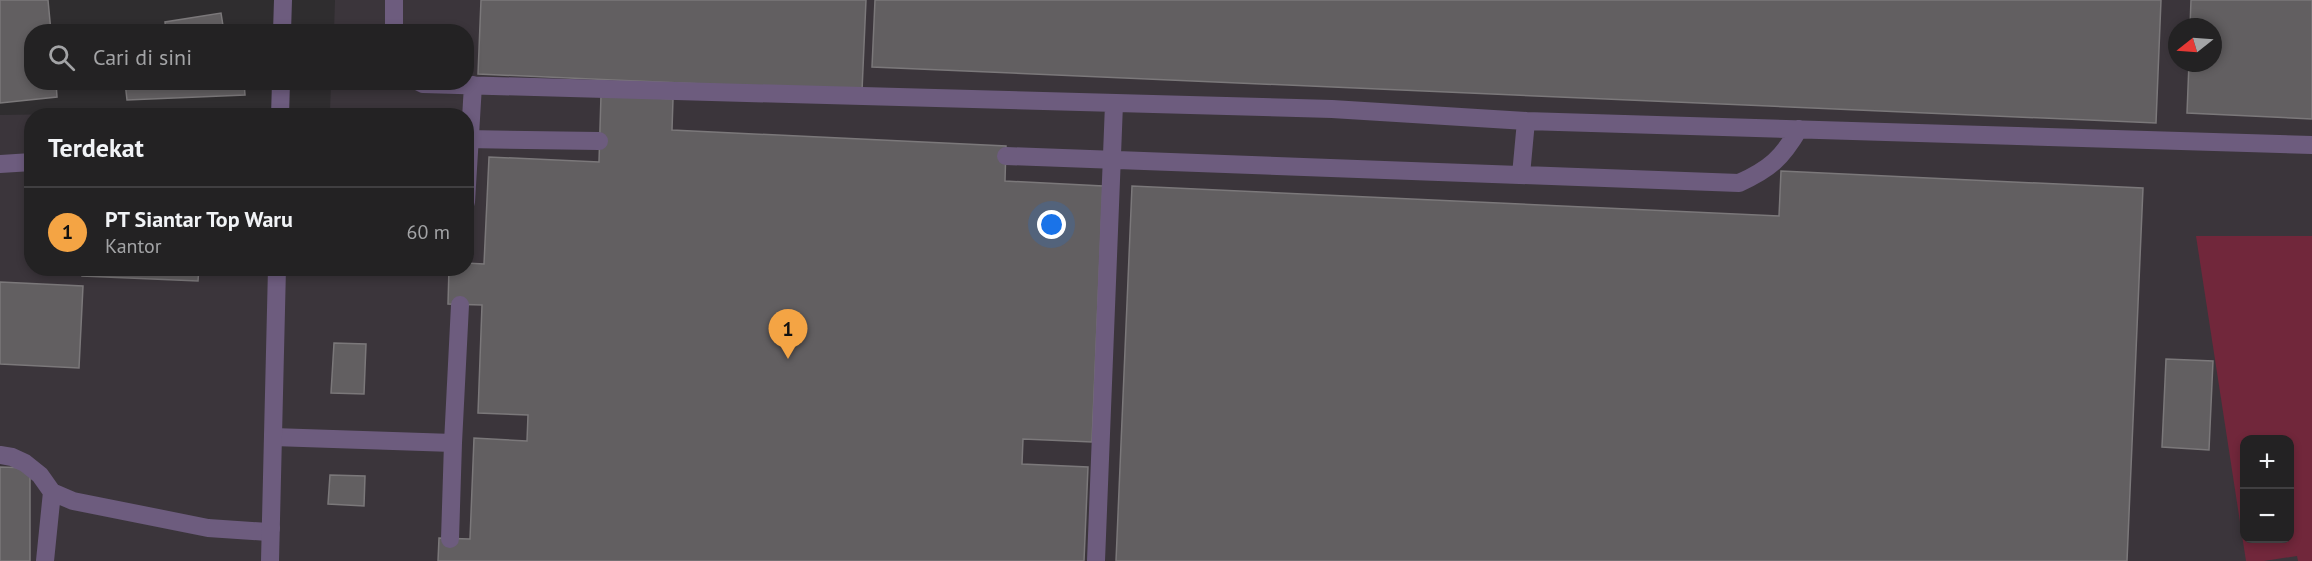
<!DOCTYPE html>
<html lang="id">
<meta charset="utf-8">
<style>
:root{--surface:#232223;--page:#2b2a2b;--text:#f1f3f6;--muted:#a3a4a6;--line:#403f41;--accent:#f4a444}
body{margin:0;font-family:"PT Sans",sans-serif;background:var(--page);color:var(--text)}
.controls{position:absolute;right:18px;bottom:18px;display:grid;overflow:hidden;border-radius:12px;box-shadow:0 3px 9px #0003}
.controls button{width:54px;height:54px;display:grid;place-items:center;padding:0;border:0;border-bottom:2px solid var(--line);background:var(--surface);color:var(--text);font:30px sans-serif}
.compass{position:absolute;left:2168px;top:18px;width:54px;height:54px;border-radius:50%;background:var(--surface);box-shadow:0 3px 9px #0003;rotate:253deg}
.you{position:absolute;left:1052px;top:225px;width:21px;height:21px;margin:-15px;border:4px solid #fff;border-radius:50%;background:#1a73e8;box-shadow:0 0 0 9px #1a73e833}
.badge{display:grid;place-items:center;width:39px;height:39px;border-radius:50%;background:var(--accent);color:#111;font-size:20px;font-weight:700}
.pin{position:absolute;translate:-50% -50px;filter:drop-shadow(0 2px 3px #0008)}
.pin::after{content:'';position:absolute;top:32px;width:21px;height:18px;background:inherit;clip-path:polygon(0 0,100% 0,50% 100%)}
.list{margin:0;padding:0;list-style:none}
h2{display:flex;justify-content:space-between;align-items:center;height:78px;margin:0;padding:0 24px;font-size:26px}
h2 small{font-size:20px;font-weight:400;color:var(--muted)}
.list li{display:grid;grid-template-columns:39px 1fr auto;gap:18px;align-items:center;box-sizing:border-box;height:90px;padding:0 24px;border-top:2px solid var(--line)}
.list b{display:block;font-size:22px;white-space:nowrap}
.list p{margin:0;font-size:20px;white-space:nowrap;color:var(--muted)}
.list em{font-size:20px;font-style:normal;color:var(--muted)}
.icon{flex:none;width:33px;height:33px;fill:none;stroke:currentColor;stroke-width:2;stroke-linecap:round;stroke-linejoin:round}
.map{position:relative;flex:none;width:2312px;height:561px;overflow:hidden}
.search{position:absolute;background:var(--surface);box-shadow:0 3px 9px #0003;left:24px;top:24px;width:450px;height:66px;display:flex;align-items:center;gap:15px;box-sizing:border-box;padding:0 21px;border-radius:24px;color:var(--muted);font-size:22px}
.panel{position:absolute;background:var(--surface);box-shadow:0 3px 9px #0003;left:24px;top:108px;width:450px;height:168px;border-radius:24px}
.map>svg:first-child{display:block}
</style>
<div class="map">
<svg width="2312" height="561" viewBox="0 0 2312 561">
<rect width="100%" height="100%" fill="#2f2d2f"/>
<path fill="#3b353b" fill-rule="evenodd" d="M 335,0 L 2312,0 L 2312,561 L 0,561 L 0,115 L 330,110 L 331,83 L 466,82 L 466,32 L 334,31 ZM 2177,27 L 2213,27 L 2213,63 L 2177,63 ZM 32,116 L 466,116 L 466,268 L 32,268 ZM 2244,440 L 2290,440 L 2290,538 L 2244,538 Z"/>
<path fill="#71273b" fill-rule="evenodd" d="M 2196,236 L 2312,236 L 2312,561 L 2298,561 L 2297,556 L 2264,561 L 2246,561 ZM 2244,440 L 2290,440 L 2290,538 L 2244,538 Z"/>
<path fill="#625f61" stroke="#7b787a" stroke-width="1.5" d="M 0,0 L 48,0 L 51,32 L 32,32 L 32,82 L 56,82 L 57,97 L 0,103 Z
M 481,0 L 866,0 L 862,91 L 478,74 Z
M 875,0 L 2161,0 L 2156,123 L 872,67 Z
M 2191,0 L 2312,0 L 2312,119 L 2187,113 L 2189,63 L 2213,63 L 2213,27 L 2190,27 Z
M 221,13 L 224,32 L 166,32 L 165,22 Z
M 125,82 L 244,82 L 245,95 L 127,100 Z
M 601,95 L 673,99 L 672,130 L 1006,146 L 1005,181 L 1103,186 L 1092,442 L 1023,439 L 1022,464 L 1088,467 L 1084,561 L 438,561 L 439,538 L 470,539 L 474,438 L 527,441 L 528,415 L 478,413 L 482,305 L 448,304 L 449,268 L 466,268 L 466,263 L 484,264 L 489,157 L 599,162 Z
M 1781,171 L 2143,188 L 2127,561 L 1116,561 L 1132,186 L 1779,216 Z
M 82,268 L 199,268 L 198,281 L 82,276 Z
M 0,282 L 83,286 L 79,368 L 0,364 Z
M 334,343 L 366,344 L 364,394 L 331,393 Z
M 2166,359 L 2213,361 L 2209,450 L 2162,447 Z
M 0,467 L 30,468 L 30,561 L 0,561 Z
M 330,475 L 365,476 L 364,506 L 328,504 Z"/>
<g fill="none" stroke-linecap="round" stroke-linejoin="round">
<path stroke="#6d5c7e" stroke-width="18" d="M 394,0 L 394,32
M 419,82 L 423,84 L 1332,109 L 1526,121 L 2312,145
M 466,139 L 599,141
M 1006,156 L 1739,183 C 1770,169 1782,158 1799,129
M 0,164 L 32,162
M 1521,175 L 1526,121
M 466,202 L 473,85
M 273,437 L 453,443
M 0,455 L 12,457 L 25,463 L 40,475 L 52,492 L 73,501 L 208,528 L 268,532 L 271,528
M 450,539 L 453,443 L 460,305
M 45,561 L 52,492
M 1096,561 L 1114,104"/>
<path stroke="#6d5c7e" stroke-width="18" d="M 282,32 L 283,0
M 280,116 L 281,82
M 270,561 L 277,268"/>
</g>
</svg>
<div class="controls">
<button>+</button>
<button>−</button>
</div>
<svg class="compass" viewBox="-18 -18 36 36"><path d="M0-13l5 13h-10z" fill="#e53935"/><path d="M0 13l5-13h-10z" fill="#a3a4a6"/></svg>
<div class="you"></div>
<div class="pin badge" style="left:788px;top:359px">1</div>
<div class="search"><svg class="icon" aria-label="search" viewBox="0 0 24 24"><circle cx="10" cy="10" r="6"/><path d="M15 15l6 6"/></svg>Cari di sini</div>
<section class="panel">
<h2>Terdekat<small></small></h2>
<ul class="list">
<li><span class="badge">1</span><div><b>PT Siantar Top Waru</b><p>Kantor</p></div><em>60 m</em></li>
</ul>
</section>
</div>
